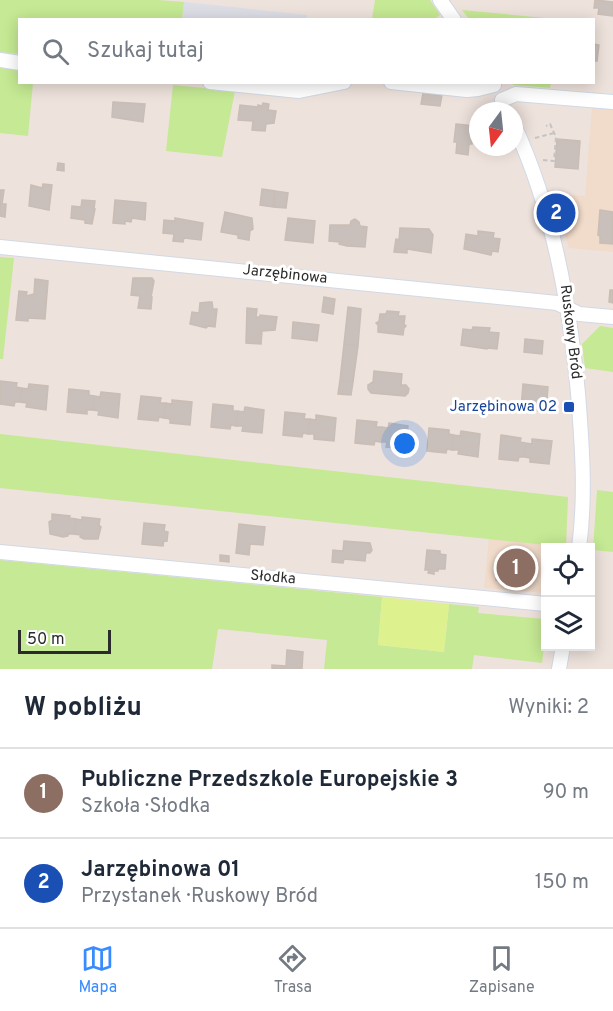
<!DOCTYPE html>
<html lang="pl">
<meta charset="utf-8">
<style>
:root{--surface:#fff;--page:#f2f2f3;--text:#1f2937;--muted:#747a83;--line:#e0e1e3;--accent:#388cff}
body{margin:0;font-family:Overpass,sans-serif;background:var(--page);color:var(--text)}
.controls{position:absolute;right:18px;bottom:18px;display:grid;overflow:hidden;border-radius:0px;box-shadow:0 3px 15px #0003}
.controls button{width:54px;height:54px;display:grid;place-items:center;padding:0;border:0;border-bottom:2px solid var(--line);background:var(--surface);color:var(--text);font:30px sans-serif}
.compass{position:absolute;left:469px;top:102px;width:54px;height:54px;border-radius:50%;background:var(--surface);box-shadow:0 3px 15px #0003;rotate:195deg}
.scale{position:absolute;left:18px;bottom:15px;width:93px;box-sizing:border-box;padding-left:6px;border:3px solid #2b2b2b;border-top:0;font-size:16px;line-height:21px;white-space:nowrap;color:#2b2b2b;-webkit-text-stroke:4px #fff;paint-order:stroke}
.you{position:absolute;left:405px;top:444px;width:21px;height:21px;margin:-15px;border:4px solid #fff;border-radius:50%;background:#1a73e8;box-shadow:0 0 0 9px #1a73e833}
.badge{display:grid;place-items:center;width:39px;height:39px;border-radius:50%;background:var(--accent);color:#fff;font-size:20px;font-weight:700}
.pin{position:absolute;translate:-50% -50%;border:3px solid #fff;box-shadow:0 2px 6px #0006}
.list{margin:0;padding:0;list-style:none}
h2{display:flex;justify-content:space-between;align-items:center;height:78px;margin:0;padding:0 24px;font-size:26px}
h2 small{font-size:20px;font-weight:400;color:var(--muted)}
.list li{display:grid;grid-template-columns:39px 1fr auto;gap:18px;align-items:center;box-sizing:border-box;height:90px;padding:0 24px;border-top:2px solid var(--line)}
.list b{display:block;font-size:22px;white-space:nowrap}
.list p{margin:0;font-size:20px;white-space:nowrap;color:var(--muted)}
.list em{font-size:20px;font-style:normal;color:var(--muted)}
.icon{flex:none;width:33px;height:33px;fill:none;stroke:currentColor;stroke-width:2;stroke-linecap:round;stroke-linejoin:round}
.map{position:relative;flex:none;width:613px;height:669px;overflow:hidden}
.search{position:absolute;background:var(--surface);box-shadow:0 3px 15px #0003;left:18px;right:18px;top:18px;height:66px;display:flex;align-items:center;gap:15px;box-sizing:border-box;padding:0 21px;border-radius:0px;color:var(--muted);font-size:22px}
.sheet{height:258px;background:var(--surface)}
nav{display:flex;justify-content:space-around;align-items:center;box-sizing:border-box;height:84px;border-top:2px solid var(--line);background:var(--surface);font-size:16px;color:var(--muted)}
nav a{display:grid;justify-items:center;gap:3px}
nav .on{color:var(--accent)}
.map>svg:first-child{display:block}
</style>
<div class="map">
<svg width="613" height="669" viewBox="0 0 613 669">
<rect width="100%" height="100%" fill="#eee2dc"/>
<path fill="#dddde6" d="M 184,2 L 307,15 L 307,20 L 182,20 Z"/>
<path fill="#f1dbca" d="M 592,107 L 613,110 L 613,252 L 569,248 L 553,194 L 585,196 Z
M 489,538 L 560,546 L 560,547 L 546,548 L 546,593 L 484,588 Z"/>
<path fill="#c5e994" d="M 0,0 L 158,0 L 184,2 L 182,19 L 20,20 L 19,54 L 0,52 Z
M 375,0 L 430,0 L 440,15 L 434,19 L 372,19 Z
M 462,10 L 556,19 L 469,19 Z
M 0,67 L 19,69 L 20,82 L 33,83 L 28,136 L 0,133 Z
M 511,83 L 551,83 L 550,88 L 514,85 Z
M 173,85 L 235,91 L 222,157 L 166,151 Z
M 0,257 L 14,258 L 3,359 L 0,359 Z
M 600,326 L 613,328 L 613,372 L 585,368 L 582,344 Z
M 0,434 L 568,497 L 566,547 L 0,488 Z
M 597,490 L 613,492 L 613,552 L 593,550 Z
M 0,560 L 382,597 L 378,645 L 444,652 L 449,604 L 479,607 L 478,613 L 544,619 L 545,620 L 545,640 L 542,663 L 474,655 L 472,669 L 324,669 L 327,640 L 218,629 L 212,669 L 0,669 Z"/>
<path fill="#def18f" d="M 382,597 L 449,604 L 444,652 L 378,645 Z"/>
<path fill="#c9c0bb" stroke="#c9bdb5" stroke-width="1.5" d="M 595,0 L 613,2 L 613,16 L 598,14 L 599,8 L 594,8 Z
M 594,44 L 599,45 L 597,61 L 594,61 Z
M 423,93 L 442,95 L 440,106 L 421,104 Z
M 113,102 L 145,104 L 143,122 L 112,117 Z
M 263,103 L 269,104 L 268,110 L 276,111 L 274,123 L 266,124 L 265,131 L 252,130 L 253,121 L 238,120 L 240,105 L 258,107 L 258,105 L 262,106 Z
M 456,124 L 474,126 L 472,144 L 469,144 L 468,155 L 456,153 L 457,142 L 454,142 Z
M 557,139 L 580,141 L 578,169 L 555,167 Z
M 58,163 L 64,164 L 64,171 L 57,170 Z
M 43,184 L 52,185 L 49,210 L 29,206 L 31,185 L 42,188 Z
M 262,189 L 275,191 L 273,207 L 260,205 Z
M 0,190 L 4,190 L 2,204 L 6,204 L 5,217 L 0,216 Z
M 275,191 L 288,193 L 286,208 L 273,207 Z
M 82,200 L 95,201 L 94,209 L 95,209 L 92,224 L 85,223 L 85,220 L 71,218 L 72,206 L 81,207 Z
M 115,200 L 146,203 L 145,220 L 132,218 L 131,222 L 125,221 L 125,224 L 113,223 Z
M 600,210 L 613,212 L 613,244 L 600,243 L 600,236 L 598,235 Z
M 225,212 L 252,218 L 253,229 L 250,231 L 249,240 L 238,238 L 238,235 L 221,232 Z
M 175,218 L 203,223 L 201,240 L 184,238 L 183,242 L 173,241 L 174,234 L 163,233 L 164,220 L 175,221 Z
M 288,218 L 315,221 L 313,243 L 285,240 Z
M 355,219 L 359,222 L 360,226 L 367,227 L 365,247 L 347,246 L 339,244 L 340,242 L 329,241 L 330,225 L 350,225 L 351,221 Z
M 400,228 L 429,229 L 433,235 L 431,253 L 407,249 L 407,253 L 394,252 L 396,239 L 399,240 Z
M 478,231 L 494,233 L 493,238 L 500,239 L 498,252 L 492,251 L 491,255 L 464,249 L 466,234 L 478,236 Z
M 133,278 L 152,278 L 154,281 L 151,297 L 152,297 L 151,309 L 138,308 L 140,296 L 131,295 Z
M 35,279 L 48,281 L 45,319 L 28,318 L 28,321 L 16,320 L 19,291 L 27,292 L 26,296 L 34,294 Z
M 610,290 L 613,290 L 613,303 L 609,302 Z
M 324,297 L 335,299 L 333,314 L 322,312 Z
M 209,302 L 212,302 L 213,309 L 217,309 L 215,327 L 208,326 L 206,328 L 190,324 L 192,312 L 199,313 L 200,303 Z
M 348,307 L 361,309 L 358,346 L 344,344 Z
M 247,308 L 257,309 L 256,317 L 260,317 L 260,315 L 277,317 L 275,330 L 262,331 L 261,344 L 246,343 Z
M 387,311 L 399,312 L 398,316 L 405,316 L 404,324 L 406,326 L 404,328 L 403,335 L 378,332 L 378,325 L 376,323 L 379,321 L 380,314 L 386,314 Z
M 293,322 L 319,325 L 317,341 L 292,338 Z
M 473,327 L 490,328 L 489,332 L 499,333 L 497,349 L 488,348 L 487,349 L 461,345 L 463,329 L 472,330 Z
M 525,339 L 543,341 L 542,354 L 524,352 Z
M 344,344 L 358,346 L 353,382 L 340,380 Z
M 374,371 L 402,374 L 401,385 L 406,385 L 409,389 L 408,393 L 405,396 L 371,393 L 368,389 L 368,385 L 373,382 Z
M 340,380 L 353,382 L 351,395 L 338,394 Z
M 0,381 L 17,383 L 16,387 L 22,388 L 20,402 L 15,402 L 14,406 L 0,404 Z
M 29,384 L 48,386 L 46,410 L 26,407 L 27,403 L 20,402 L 22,388 L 28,389 Z
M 523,384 L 548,387 L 546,412 L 521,409 Z
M 69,389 L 89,391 L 89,395 L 94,396 L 93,410 L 87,410 L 87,414 L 67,412 Z
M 101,392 L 120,394 L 118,418 L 98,415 L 99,411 L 93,410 L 94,396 L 100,397 Z
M 141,396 L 161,398 L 160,403 L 166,403 L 164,418 L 159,417 L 158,421 L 138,419 Z
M 172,400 L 192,402 L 190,425 L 170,423 L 170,419 L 164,418 L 166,403 L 172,404 Z
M 213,404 L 233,406 L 233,411 L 238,411 L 236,426 L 231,425 L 230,429 L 211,427 Z
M 245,407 L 264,410 L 262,433 L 242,431 L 243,426 L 236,426 L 238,411 L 244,412 Z
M 285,412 L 305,414 L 304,419 L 310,419 L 308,434 L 303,433 L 302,437 L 283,435 Z
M 316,415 L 336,418 L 334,441 L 314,439 L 314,434 L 308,434 L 310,419 L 316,420 Z
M 357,420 L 377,422 L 376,427 L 382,427 L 380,442 L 375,441 L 374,445 L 355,443 Z
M 389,423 L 408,426 L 406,449 L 386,447 L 387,442 L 380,442 L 382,427 L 388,428 Z
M 429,428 L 449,430 L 449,434 L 454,435 L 452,450 L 447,449 L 446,453 L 427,451 Z
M 461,431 L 480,434 L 478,457 L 458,454 L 459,450 L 452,450 L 454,435 L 460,436 Z
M 501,435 L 521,438 L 520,442 L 526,443 L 524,457 L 519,457 L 518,461 L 499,459 Z
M 532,439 L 552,441 L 549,464 L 530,462 L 530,458 L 524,457 L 526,443 L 532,444 Z
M 52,514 L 70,516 L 69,518 L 76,519 L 74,534 L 68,534 L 68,536 L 63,537 L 50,534 L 49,522 L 52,520 Z
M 82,517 L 100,519 L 99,525 L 101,527 L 98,539 L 84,539 L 80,537 L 81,535 L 74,534 L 76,519 L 82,520 Z
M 144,523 L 165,525 L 164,531 L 168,532 L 167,541 L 164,540 L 163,546 L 142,544 Z
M 239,524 L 265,527 L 263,545 L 250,544 L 249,555 L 236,553 Z
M 344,541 L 370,543 L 372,550 L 370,553 L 366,553 L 365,561 L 344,559 L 343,563 L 332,562 L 333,550 L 343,551 Z
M 427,550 L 440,551 L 440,554 L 446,555 L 445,569 L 438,569 L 438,571 L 434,571 L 434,574 L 428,573 L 429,570 L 425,570 Z
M 220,555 L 229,556 L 229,562 L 220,561 Z
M 498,557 L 533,560 L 530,583 L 496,580 Z
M 287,650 L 303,652 L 302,669 L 272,669 L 272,665 L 286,666 Z"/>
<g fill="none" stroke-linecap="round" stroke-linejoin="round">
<g stroke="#d1d9e5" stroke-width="16">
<path id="minor" d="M 440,0 L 454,20
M 0,60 L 20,63
M 210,82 L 299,91 L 344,82
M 391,82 L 467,90 L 478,89 L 494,85
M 502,100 L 516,94 L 613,102
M 514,125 C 553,210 569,300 578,393 C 582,444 586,496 579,548
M 0,247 L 557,303 L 579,314 L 613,317
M 0,552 L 546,604
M 559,669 L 563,646"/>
</g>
<path stroke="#c4c4c4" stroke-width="2" stroke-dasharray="4.5 3" stroke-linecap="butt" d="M 535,138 L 554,133
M 543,160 L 554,161 L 556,137 L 550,124 L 546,126"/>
<use href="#minor" stroke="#fff" stroke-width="14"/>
</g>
<rect fill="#1a4fb4" stroke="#fff" stroke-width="2" x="563" y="401" width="12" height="12" rx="3"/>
<g text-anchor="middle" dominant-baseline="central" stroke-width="6" stroke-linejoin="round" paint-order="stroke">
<g font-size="15" fill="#2b2b2b" stroke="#fff">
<text transform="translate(285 275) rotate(6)">Jarzębinowa</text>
<text transform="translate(570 332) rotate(83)">Ruskowy Bród</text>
<text transform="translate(273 578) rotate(5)">Słodka</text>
</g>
<g font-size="15" fill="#164399" stroke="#fff" text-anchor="end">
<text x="557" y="407">Jarzębinowa 02</text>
</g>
</g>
</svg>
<div class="controls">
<button><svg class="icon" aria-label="locate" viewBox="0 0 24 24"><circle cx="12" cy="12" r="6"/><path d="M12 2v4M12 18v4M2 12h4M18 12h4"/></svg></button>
<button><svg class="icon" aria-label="layers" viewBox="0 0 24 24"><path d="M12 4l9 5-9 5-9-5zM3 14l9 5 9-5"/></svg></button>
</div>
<svg class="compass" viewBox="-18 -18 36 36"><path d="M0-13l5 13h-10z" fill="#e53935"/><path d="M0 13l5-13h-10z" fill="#747a83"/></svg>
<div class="scale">50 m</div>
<div class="you"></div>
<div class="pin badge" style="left:516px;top:568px;background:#8d6e63">1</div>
<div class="pin badge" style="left:556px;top:213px;background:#1a4fb4">2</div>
<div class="search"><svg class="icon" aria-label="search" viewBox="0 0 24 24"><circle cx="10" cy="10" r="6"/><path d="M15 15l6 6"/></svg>Szukaj tutaj</div>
</div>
<section class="sheet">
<h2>W pobliżu<small>Wyniki: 2</small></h2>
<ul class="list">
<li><span class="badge" style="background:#8d6e63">1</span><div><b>Publiczne Przedszkole Europejskie 3</b><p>Szkoła · Słodka</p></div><em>90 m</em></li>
<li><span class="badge" style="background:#1a4fb4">2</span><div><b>Jarzębinowa 01</b><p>Przystanek · Ruskowy Bród</p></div><em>150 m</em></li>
</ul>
</section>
<nav>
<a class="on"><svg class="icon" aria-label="map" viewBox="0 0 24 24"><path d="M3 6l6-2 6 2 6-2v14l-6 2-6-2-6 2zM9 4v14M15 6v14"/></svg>Mapa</a>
<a><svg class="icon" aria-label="directions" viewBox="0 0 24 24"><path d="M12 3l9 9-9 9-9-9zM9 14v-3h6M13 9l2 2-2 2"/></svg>Trasa</a>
<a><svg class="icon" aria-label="saved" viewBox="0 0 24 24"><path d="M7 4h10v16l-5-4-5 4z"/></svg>Zapisane</a>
</nav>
